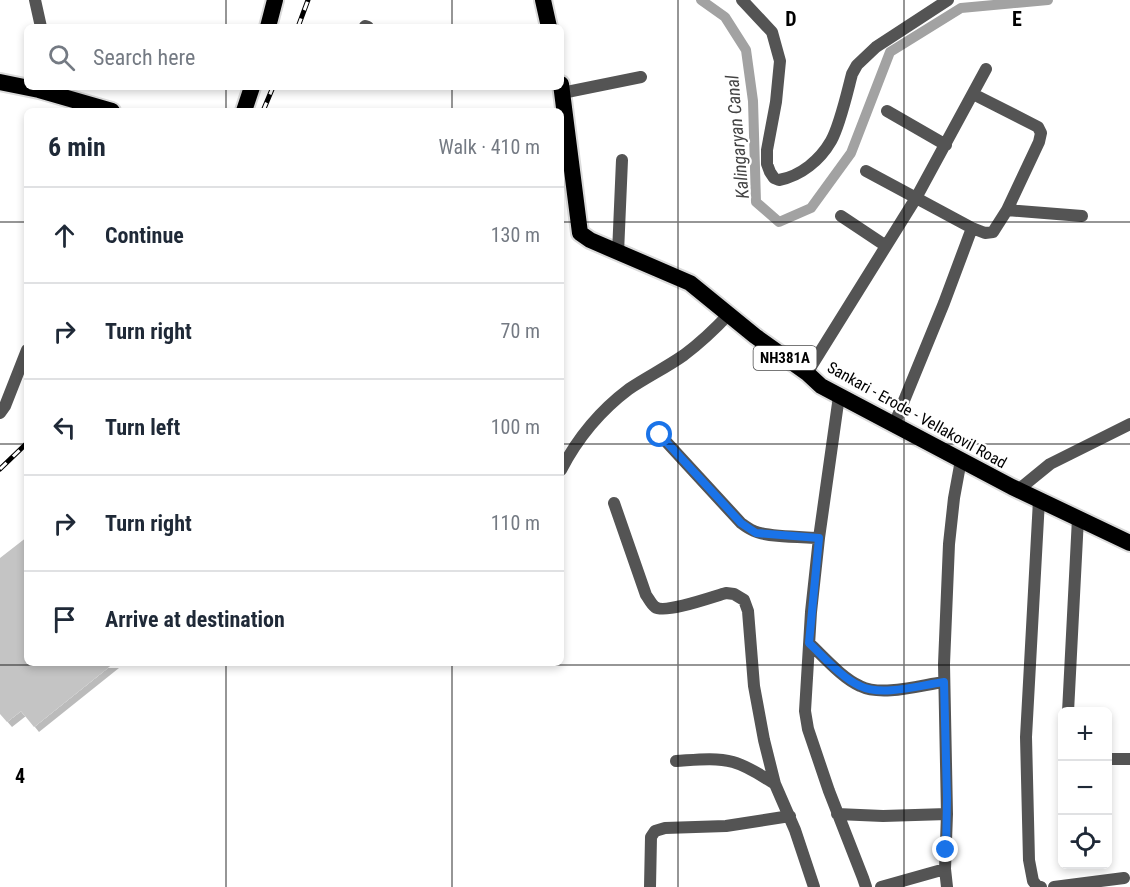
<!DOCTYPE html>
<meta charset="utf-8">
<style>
:root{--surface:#fff;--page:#f2f2f3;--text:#1f2937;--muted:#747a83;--line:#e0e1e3}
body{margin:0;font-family:"Roboto Condensed",sans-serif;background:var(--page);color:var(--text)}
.controls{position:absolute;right:18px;bottom:18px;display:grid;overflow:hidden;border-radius:9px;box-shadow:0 3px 9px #0003}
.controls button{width:54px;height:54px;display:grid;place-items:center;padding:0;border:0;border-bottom:2px solid var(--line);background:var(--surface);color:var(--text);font:30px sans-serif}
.stop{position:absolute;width:18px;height:18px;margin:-14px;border:4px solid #1a73e8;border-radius:50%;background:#fff}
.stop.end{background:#1a73e8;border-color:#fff;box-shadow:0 2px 6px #0008}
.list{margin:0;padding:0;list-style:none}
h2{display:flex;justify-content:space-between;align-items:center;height:78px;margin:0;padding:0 24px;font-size:26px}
h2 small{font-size:20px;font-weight:400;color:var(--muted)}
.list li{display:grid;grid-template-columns:39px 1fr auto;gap:18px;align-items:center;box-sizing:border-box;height:96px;padding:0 24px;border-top:2px solid var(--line)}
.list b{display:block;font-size:22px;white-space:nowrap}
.list em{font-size:20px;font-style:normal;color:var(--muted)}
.icon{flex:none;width:33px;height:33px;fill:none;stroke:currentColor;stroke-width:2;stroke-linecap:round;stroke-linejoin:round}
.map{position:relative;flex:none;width:1130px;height:887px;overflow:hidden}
.search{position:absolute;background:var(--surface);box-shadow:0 3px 9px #0003;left:24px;top:24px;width:540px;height:66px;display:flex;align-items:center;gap:15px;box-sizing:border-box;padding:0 21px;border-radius:9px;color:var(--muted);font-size:22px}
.panel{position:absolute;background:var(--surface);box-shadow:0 3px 9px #0003;left:24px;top:108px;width:540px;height:558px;border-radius:9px}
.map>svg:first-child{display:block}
</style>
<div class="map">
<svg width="1130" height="887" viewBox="0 0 1130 887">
<defs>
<filter id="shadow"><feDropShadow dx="5" dy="5" stdDeviation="0" flood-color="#0004"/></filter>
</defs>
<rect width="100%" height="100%" fill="#fff"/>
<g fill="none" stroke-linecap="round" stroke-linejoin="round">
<path stroke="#a2a2a2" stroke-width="10" d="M 701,0 L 725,17 L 746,50 L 753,101 L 756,202 L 779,222 L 811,208 L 851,153 L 890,52 L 961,8 L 1048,0"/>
</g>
<path fill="#c4c4c4" filter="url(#shadow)" d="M 27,537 L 27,663 L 114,663 L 34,727 L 21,711 L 7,722 L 0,714 L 0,558 Z"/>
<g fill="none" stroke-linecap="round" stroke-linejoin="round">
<g stroke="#dbdbdb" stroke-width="20">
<path id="trunk" d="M 543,0 L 549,27
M 268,27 L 275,0
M 0,82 L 39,90 L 112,111
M 561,84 L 580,233 L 590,240 L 690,283 L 755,336 L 807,373 L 821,386 L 1012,487 L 1130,543
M 244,111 L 252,87"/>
</g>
<path stroke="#545454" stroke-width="12" d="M 35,0 L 41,27
M 742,0 L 772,32 L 780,61 L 776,102 L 767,150 L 767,164 L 770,172 L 774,178 L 779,180 C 801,176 820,160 831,141 C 840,125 847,93 852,74 L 857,65 L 876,47 L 948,0
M 365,26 L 368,27
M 562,93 L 641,77
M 887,111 L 946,145
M 866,171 L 972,228 L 985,233 L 993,232 L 1007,210 L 1039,142 L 1041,133 L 1038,127 L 973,94
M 1007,210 L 1082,216
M 841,216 L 886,246
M 618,253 L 622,160
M 807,373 L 916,198 L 986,69
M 839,396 L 819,538 L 811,612 L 805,711 L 808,729 L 829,791 L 863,878 L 866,887
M 894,425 L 944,303 L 972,228
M 660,435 L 741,523 C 745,526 749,529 754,531 C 766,537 804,537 819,538
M 561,470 C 577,439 601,410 629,389 C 647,377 667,367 684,355 C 700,343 715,329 729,314
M 1018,490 L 1050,464 L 1130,424
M 1039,500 L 1026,737 L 1029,860 L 1033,881 L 1037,886 L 1041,887
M 614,503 L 646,595 C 649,599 651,604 655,607 C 665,614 712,597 726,593 L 734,594 L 744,600 L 748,611 L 754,686 L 764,740 L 775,784 L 795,830 L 814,887
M 809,643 C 824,657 842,678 860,686 C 882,697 921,685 944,682
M 1068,712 L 1078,518
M 1108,759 L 1130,759
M 676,761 C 694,760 715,757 733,762 C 748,766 762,776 775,784
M 837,814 L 883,816 L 947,814
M 650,887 L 651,837 L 655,831 L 665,828 L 726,826 L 790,816
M 881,887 L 945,869
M 947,887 L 945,869 L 947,814 L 944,664 L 949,544 L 954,498 L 961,460
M 1054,887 L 1124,878"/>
<path stroke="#545454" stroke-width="12" d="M 0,413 L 5,406 L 27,350"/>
<use href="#trunk" stroke="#000" stroke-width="16"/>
<g stroke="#000" stroke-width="5">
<path id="rail" d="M 298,27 L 308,0
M 263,111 L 273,87
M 0,469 L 27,443"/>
</g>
<use href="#rail" stroke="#fff" stroke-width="3" stroke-dasharray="9" stroke-linecap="butt"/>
</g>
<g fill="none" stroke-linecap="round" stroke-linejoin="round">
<path stroke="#1a73e8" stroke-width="8" d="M 660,435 L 741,523 L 756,533 L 819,538 L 809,643 C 824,657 842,678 860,686 C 882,697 921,685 944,682 L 947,798 L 946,850"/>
</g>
<path fill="none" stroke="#000" stroke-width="1.5" stroke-opacity="0.55" d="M 226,0 L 226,27M 452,0 L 452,27M 678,0 L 678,887M 904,0 L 904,887M 226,87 L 226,111M 452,87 L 452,111M 0,222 L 27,222M 561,222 L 1130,222M 0,444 L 27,444M 561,444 L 1130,444M 226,663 L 226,887M 452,663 L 452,887M 0,665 L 1130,665"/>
<g text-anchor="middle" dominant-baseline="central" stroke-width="4.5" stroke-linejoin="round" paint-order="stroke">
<rect fill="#fff" stroke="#4c4c4c" stroke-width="1.5" x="753.5" y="346" width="63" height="24" rx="4.5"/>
<g font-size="15" font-weight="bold" fill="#000">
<text x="785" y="358">NH381A</text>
</g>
<g font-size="16" fill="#000" stroke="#fff">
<text transform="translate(917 415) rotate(29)">Sankari - Erode - Vellakovil Road</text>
</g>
<g font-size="18" font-style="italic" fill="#434343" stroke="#fff">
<text transform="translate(737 137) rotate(-95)">Kalingaryan Canal</text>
</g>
</g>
<g font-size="20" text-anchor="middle" font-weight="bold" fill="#000" stroke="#fff" stroke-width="4.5" stroke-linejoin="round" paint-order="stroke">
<text x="791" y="26">D</text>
<text x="1017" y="26">E</text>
<text x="20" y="783">4</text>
</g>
</svg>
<div class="controls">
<button>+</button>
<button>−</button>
<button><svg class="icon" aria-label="locate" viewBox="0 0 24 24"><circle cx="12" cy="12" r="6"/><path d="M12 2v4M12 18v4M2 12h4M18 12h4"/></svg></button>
</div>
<div class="stop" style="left:660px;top:435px"></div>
<div class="stop end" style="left:946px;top:850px"></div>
<div class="search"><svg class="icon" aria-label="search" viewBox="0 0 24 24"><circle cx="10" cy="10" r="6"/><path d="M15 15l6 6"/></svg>Search here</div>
<section class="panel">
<h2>6 min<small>Walk · 410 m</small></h2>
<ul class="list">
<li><svg class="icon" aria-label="ahead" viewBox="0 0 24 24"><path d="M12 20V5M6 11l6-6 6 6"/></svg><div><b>Continue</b></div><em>130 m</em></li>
<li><svg class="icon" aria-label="right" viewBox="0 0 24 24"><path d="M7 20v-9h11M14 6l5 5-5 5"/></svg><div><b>Turn right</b></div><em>70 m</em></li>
<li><svg class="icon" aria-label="left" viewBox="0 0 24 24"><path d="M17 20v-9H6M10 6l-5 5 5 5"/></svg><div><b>Turn left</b></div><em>100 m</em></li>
<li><svg class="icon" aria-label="right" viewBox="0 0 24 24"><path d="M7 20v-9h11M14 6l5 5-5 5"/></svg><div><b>Turn right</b></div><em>110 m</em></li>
<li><svg class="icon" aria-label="arrive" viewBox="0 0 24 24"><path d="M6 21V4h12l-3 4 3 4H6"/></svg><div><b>Arrive at destination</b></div></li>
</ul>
</section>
</div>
